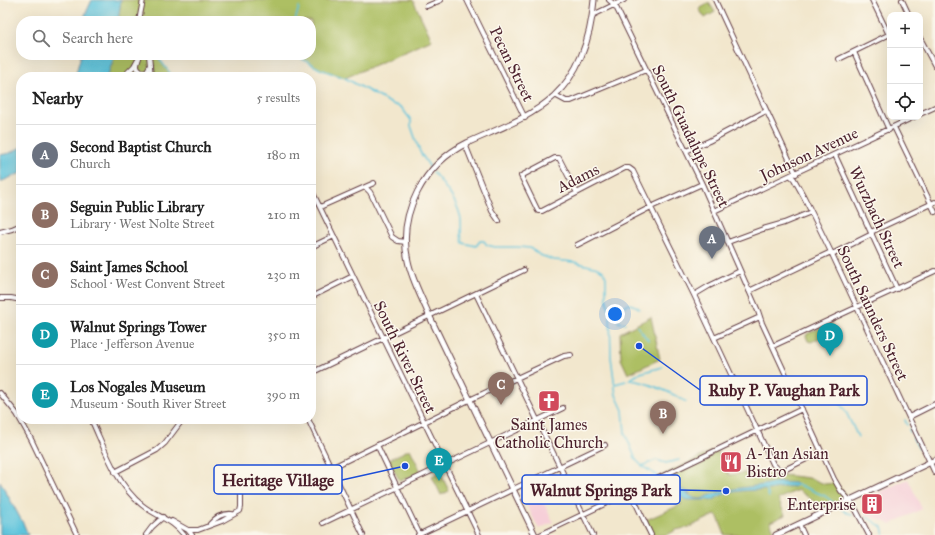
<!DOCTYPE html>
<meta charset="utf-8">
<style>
:root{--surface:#fff;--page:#f2f2f2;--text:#222;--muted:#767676;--line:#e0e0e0;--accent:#d1495b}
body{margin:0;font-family:"IM FELL Great Primer",serif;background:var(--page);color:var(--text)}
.controls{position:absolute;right:12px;top:12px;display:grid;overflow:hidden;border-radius:8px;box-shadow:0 4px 16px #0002}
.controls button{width:36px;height:36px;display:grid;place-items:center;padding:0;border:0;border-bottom:1px solid var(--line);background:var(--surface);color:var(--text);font:20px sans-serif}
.you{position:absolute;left:615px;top:314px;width:14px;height:14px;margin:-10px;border:3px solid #fff;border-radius:50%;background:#1a73e8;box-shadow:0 0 0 6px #1a73e833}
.badge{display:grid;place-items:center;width:26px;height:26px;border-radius:50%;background:var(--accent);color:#fff;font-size:13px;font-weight:700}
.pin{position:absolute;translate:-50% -33px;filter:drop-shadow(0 1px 2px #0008)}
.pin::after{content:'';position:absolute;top:21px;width:14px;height:12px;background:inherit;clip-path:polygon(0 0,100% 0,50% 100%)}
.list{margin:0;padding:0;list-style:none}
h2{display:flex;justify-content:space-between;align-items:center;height:52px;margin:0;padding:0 16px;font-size:17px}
h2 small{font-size:13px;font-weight:400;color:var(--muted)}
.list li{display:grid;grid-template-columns:26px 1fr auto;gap:12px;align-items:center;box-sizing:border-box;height:60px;padding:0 16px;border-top:1px solid var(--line)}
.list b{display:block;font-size:15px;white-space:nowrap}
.list p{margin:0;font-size:13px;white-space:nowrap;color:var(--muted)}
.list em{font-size:13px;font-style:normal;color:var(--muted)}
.icon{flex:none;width:22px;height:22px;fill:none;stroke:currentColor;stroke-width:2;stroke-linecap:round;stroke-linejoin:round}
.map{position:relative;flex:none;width:935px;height:535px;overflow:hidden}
.search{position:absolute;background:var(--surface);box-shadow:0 4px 16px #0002;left:16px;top:16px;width:300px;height:44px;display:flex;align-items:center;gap:10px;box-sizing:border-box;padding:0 14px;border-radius:16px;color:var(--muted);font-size:15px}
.panel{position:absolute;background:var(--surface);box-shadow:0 4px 16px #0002;left:16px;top:72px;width:300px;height:352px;border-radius:16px}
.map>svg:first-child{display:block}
</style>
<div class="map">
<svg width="935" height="535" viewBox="0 0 935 535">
<rect width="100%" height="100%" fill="#fbf7ec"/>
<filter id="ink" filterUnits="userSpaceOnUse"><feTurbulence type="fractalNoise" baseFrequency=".025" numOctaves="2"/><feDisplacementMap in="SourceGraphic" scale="8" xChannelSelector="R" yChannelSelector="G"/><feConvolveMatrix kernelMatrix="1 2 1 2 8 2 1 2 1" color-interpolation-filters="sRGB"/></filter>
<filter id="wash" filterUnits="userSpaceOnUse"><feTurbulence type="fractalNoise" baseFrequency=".012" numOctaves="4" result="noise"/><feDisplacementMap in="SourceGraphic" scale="16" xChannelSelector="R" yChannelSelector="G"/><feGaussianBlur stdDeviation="0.9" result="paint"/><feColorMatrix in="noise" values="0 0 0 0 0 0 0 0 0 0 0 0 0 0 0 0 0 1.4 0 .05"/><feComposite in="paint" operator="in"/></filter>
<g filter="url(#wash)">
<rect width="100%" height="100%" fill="#f2e7cd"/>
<path fill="#f6cfd8" d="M 548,475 L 555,488 L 540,495 L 553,522 L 539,529 L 520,492 Z
M 908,479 L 922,509 L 891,524 L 867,515 L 860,501 Z"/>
<path fill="#adbf63" stroke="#7c6f47" d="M 121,0 L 413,0 L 432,40 L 345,78 L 320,69 L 295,55 L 311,55 L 311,21 L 118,21 Z
M 709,3 L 715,12 L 705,18 L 699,9 Z
M 115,55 L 161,55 L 160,60 L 173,77 L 107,77 Z
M 651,317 L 660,359 L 628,374 L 621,359 L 620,333 Z
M 830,323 L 833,324 L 835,329 L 834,331 L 811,342 L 808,341 L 806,336 L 807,334 Z
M 410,449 L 421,472 L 400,481 L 388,460 Z
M 716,449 L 729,475 L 744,473 L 775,474 L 809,478 L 825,484 L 836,483 L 850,500 L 822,513 L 822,507 L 798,490 L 778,499 L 785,515 L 770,522 L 776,535 L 725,535 L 718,517 L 715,515 L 689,527 L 676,530 L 667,535 L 651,535 L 644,521 L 682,504 C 671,499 654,493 649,482 Z
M 440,472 L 449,491 L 441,495 L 432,476 Z"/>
<path fill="#5fc4dc" stroke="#547284" d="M 92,0 L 121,0 L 118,21 L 85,21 L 85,15 Z
M 81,55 L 115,55 L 107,77 L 75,77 Z
M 21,147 L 21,173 L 0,182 L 0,155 L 10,153 Z
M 0,481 L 24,525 L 28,535 L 0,535 Z
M 779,482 L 795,483 L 796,486 L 794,487 C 785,485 775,490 766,490 C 753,490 723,490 714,500 L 687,500 L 684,499 L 679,495 L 680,489 L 689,492 L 690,494 L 686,493 L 694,498 L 701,499 C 725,487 752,488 779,482 Z"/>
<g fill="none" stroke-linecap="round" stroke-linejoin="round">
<path stroke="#5fc4dc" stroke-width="1.5" d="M 295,21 L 299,7
M 161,55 L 160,60 L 173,77
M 295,55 L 320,69 L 345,78 L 392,104 L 401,107 L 411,120 L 411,126 L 420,152 L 431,169
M 433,172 C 443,185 456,199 460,215 C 463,224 459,234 463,243 L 476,246 L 480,241 L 484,241 L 487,245 L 495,247 L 518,247 L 530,248 L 540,255 L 554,260 L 574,262 L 598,268 L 603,271 L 606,277 L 606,297 L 610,312 L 611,357 L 616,395 L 623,410 L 625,433 L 636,460 L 642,466 L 658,476
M 610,312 L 613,313 C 624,307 627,299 640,309
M 618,322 L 625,323
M 637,326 L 648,340
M 629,380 C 645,381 673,393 686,402
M 629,380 L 640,373 L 662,367
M 615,384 L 626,381
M 836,397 L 846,412 L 858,437
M 905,420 L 907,425
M 909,429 L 910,432
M 913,438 L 919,449
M 642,466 L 656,460 L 666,463 L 679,460
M 661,478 L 680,493
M 794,485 L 799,485 L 825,496 L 847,513 L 852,514
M 766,489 L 769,497
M 867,517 L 882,527 L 884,535"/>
</g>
</g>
<g filter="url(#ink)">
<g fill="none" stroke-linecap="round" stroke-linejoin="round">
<g stroke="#633d43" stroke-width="6">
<path id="minor" d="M 467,0 L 525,118
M 609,0 L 615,5 L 702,184 L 758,311 L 762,323 L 834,479 L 841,491 L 853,504 L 869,535
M 715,0 L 796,174
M 872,0 L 889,35
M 902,0 L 909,15
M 427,6 L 441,0
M 593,15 L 624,0
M 139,21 L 143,0
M 920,38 L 935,66
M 854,52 L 889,130
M 149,55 L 151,77
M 139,58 C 137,64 135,68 141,72 L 147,71 L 150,65
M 839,59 L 890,34
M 123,77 L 134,66 L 140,55
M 555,95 L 566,101 L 571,101 L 646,70
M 920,114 L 935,107
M 894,127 L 935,212
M 465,144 L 492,211 L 499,221
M 686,151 L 709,141 L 766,111
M 835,155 L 897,289
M 791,176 L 794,179 L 804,197 L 831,252 L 935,473
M 365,187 L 370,192 L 392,237 L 398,241 L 406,242
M 311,189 L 479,535
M 577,193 L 559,158 L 555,158 L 521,176 L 538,211 L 542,211 L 625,168 L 629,168 L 633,171 L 694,295 L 773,464 L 778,469 L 784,470 L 821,452
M 320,207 L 374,183
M 714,211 L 914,117
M 0,232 L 12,229 L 21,225
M 871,232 L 935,202
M 728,242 L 763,229 L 784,223 L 811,212
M 577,245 L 651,207 L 702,184
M 311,247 L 334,236
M 832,254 L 872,234
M 749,291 L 831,252
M 476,294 L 593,535
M 694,295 L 709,286 L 740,271
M 311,297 L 353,276
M 0,298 L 11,298 L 21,300
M 714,338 L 760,317
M 773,346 L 935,271
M 311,373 L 524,270
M 0,393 L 17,414 L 31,439 L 77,535
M 909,417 L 935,404
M 91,419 C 105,449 116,484 142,505 C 157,517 172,519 184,535
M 308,419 L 363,535
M 377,445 L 420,535
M 331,468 L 465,402 L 564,356 L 571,355
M 115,472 L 157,450 L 165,443 L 183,419
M 630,491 L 651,535
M 172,521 L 188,530 L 192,535
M 323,523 L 563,408
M 210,524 C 216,517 222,513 232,514
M 799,524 L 804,535
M 188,530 L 198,530 L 222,521 L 240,511 L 241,507 L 241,488
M 146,535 L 152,527 L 163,517
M 418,535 L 605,445
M 540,535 L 802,409"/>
</g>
<g stroke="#633d43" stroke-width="7">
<path id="major" d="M 535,535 L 429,315 C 422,298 412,280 408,261 C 397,214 424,164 467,143 C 497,129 529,119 554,96 C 581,71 591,35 594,0
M 776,535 L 935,460"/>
</g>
<use href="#minor" stroke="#fff" stroke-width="4"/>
<use href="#major" stroke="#fff" stroke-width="5"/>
</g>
</g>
<defs>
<g id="church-square" transform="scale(1.15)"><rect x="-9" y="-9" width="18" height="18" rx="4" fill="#d1495b" stroke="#fbf7ec"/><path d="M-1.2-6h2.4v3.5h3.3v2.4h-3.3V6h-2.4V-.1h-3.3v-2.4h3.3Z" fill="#fff"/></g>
<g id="restaurant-square" transform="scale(1.15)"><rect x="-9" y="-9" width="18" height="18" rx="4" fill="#d1495b" stroke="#fbf7ec"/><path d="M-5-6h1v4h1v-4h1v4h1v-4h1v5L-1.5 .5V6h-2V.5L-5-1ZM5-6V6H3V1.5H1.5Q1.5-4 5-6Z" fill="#fff"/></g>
<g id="building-square" transform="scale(1.15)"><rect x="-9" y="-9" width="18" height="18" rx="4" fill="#d1495b" stroke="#fbf7ec"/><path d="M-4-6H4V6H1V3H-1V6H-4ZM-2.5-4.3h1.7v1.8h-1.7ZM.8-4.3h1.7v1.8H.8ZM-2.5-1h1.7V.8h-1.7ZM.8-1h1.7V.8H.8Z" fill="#fff"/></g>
</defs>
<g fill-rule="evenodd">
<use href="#church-square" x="549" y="401"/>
<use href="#restaurant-square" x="731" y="462"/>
<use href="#building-square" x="872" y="504"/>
</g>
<g text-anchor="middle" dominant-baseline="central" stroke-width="3" stroke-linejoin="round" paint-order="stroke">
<g font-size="16" fill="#4a1f2b" stroke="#fbf7ec">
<text transform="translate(512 64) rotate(64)">Pecan Street</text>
<text transform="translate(691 136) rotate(64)">South Guadalupe Street</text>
<text transform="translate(809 154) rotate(-25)">Johnson Avenue</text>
<text transform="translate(578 178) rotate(-27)">Adams</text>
<text transform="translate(877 217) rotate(65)">Wurzbach Street</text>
<text transform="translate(873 313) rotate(65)">South Saunders Street</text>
<text transform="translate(405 357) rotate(64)">South River Street</text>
</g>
<g font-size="16" fill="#4a1f2b" stroke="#fbf7ec">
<text x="549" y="424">Saint James<tspan x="549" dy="18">Catholic Church</tspan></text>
<text x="746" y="453" text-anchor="start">A-Tan Asian<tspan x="746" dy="18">Bistro</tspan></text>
<text x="856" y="504" text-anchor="end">Enterprise</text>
</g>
</g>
<path fill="none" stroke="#1d4ed8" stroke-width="1.5" d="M639 346L700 390M405 466L342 480M726 491L680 490"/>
<g fill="#1d4ed8" stroke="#fbf7ec" stroke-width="1.5">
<circle cx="639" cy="346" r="4"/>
<circle cx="405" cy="466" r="4"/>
<circle cx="726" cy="491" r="4"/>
</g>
<g fill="#fbf7ec" stroke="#1d4ed8" stroke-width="1.5">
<rect x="700" y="376" width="167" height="29" rx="4"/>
<rect x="214" y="465" width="128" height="29" rx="4"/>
<rect x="522" y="475" width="158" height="29" rx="4"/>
</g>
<g font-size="17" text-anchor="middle" font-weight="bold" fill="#4a1f2b">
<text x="784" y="396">Ruby P. Vaughan Park</text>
<text x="278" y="486">Heritage Village</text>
<text x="601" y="496">Walnut Springs Park</text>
</g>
</svg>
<div class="controls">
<button>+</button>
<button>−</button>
<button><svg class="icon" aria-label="locate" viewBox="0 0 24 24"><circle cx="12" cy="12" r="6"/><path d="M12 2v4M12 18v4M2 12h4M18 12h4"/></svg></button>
</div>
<div class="you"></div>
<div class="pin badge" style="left:712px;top:259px;background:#6b7280">A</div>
<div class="pin badge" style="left:663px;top:434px;background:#8d6e63">B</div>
<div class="pin badge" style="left:501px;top:405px;background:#8d6e63">C</div>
<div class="pin badge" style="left:830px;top:356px;background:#0f9aa8">D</div>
<div class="pin badge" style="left:439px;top:481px;background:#0f9aa8">E</div>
<div class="search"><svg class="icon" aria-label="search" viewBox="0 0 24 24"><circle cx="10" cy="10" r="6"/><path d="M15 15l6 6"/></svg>Search here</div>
<section class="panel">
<h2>Nearby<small>5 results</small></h2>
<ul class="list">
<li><span class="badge" style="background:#6b7280">A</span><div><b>Second Baptist Church</b><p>Church</p></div><em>180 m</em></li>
<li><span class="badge" style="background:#8d6e63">B</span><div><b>Seguin Public Library</b><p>Library · West Nolte Street</p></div><em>210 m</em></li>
<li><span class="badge" style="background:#8d6e63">C</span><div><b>Saint James School</b><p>School · West Convent Street</p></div><em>230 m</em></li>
<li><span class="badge" style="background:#0f9aa8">D</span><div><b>Walnut Springs Tower</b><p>Place · Jefferson Avenue</p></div><em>350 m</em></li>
<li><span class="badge" style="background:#0f9aa8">E</span><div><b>Los Nogales Museum</b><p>Museum · South River Street</p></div><em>390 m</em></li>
</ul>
</section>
</div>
